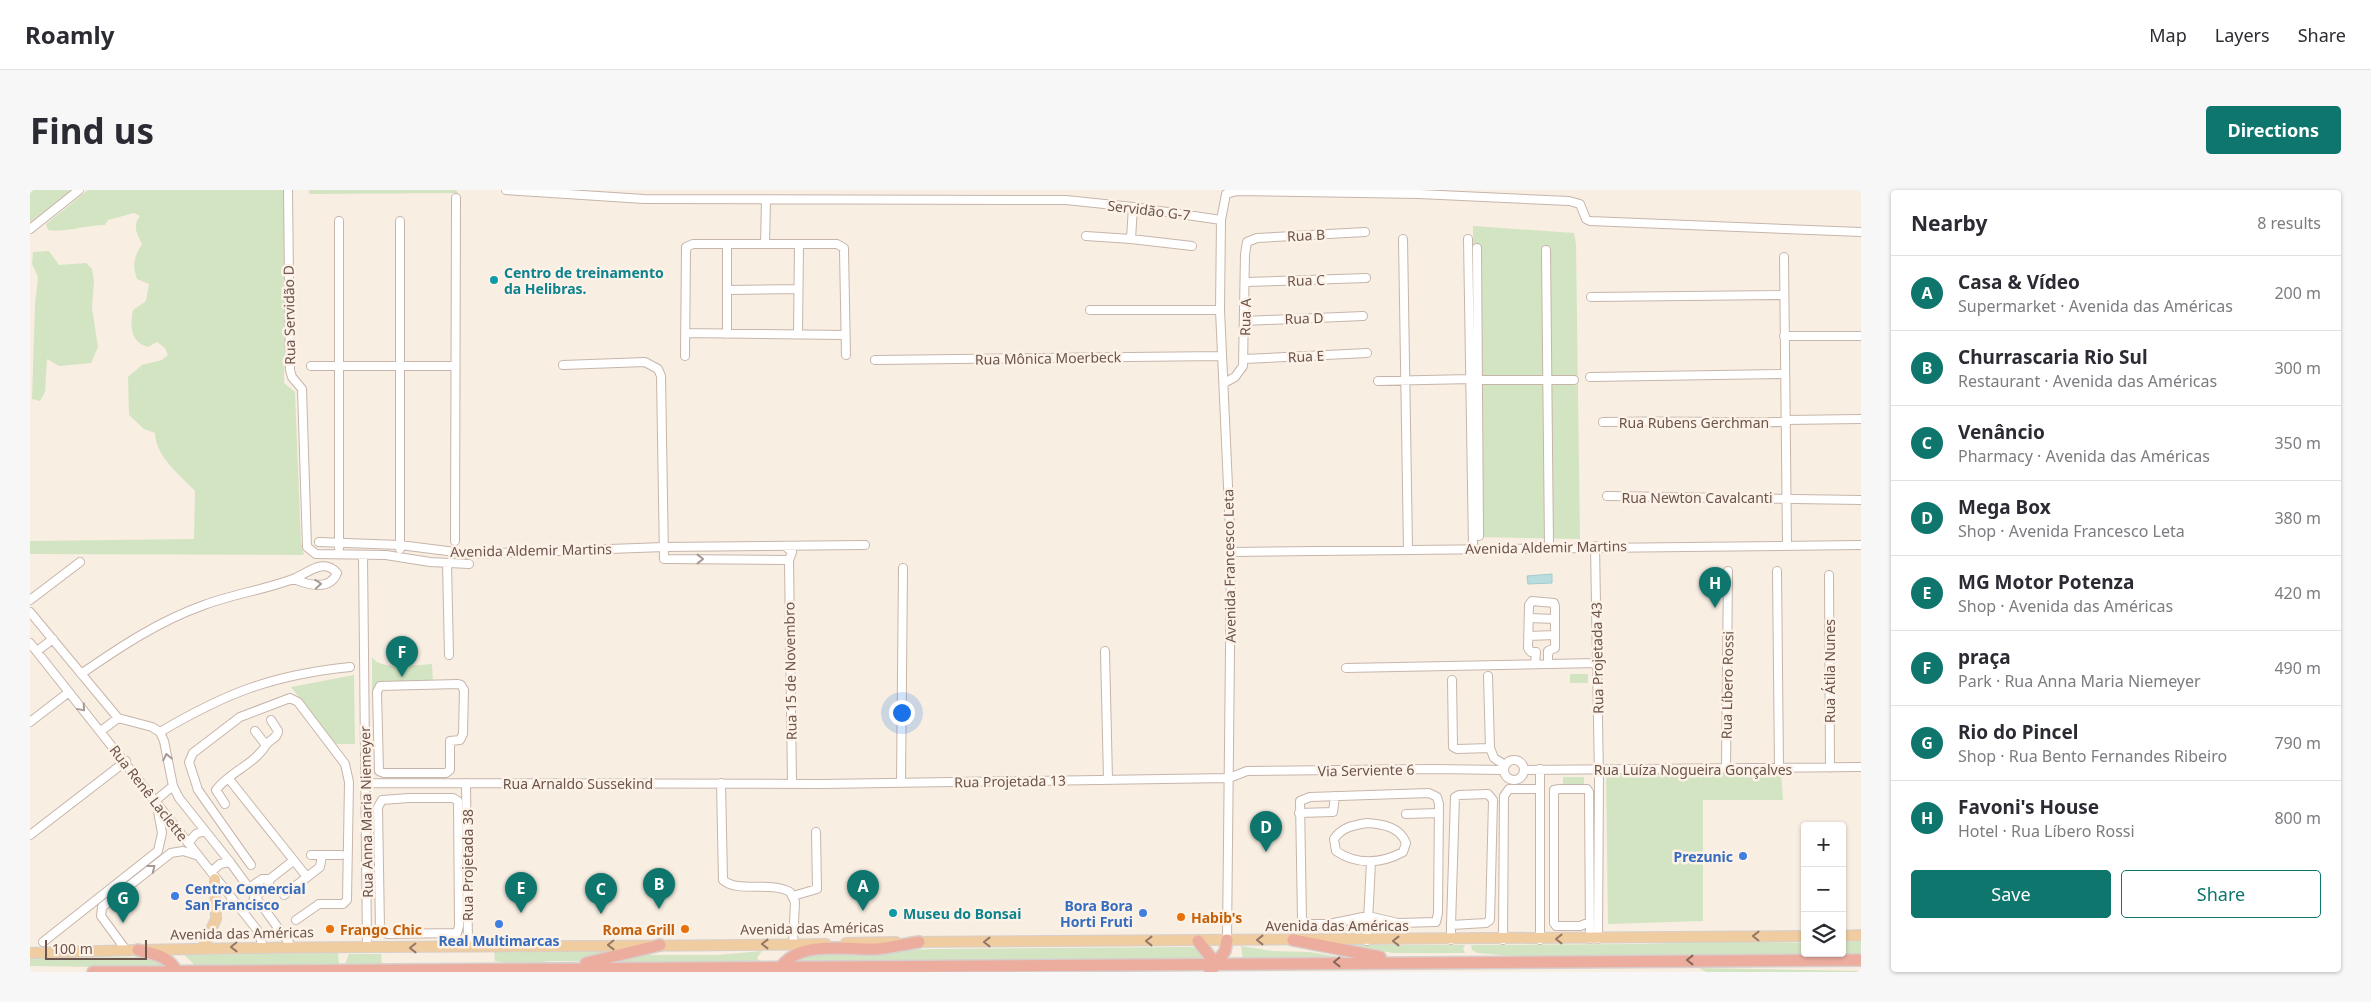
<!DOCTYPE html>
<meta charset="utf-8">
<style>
:root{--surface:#fff;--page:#f7f7f7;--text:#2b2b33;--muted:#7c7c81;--line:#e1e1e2;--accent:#0f766e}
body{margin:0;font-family:"Noto Sans",sans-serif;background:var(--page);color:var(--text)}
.controls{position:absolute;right:15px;bottom:15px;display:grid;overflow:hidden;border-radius:5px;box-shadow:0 1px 4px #0004}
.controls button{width:45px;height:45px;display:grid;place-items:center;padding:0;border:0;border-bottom:1px solid var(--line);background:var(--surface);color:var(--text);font:25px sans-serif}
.scale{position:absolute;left:15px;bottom:12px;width:102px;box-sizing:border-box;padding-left:5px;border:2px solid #6d544c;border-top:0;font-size:14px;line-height:18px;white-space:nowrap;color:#6d544c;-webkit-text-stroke:4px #fcf2e7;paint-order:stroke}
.you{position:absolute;left:871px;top:522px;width:18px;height:18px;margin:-12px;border:4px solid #fff;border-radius:50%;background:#1a73e8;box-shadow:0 0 0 8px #1a73e833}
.badge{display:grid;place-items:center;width:32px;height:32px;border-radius:50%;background:var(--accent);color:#fff;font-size:16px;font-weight:700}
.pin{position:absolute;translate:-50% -41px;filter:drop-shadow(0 1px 2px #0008)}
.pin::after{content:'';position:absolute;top:26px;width:18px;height:15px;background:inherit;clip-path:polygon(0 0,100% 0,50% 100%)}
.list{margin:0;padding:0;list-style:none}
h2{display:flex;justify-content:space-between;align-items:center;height:65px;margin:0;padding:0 20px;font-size:21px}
h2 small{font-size:16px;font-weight:400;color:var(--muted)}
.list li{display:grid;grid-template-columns:32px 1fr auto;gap:15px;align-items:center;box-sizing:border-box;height:75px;padding:0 20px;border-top:1px solid var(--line)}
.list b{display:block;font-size:19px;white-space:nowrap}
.list p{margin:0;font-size:16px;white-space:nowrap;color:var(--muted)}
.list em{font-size:16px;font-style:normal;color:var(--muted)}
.actions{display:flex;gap:10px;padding:15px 20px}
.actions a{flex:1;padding:11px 0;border:1px solid var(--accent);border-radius:5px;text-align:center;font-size:18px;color:var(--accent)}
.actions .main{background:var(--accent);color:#fff}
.icon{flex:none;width:28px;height:28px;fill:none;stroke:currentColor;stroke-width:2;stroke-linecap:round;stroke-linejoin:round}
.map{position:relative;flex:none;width:1831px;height:782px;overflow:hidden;border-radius:5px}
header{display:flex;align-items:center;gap:30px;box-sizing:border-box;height:70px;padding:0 25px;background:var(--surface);border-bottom:1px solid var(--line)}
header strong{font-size:24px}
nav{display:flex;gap:28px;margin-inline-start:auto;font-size:18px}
.intro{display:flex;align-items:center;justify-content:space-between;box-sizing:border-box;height:120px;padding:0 30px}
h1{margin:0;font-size:35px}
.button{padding:12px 22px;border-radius:5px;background:var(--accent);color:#fff;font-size:18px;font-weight:700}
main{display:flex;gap:30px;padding:0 30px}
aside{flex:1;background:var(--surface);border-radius:5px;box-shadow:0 1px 4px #0004}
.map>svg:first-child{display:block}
</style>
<header>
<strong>Roamly</strong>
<nav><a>Map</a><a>Layers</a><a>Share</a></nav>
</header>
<div class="intro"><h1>Find us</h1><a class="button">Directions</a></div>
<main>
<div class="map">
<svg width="1831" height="782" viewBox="0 0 1831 782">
<rect width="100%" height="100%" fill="#f9eee2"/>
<path fill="#d3e4c2" d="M 0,0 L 42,0 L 0,32 Z
M 58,0 L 258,0 L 254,193 L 265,202 L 271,353 L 274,365 L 0,364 L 0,351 L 164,349 L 165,301 C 149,284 126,267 125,243 L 114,239 L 99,225 L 98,187 L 112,175 L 132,170 L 138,165 L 135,158 L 127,152 L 118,157 C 100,152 100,136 103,120 L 116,111 L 119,94 L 107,89 C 102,75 104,67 112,54 C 107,44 102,36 110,26 L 104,23 L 78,30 L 75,35 C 56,35 34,43 18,40 L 16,34 Z
M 279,0 L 426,0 L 428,3 L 279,4 Z
M 1443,36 L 1544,43 L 1546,54 L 1550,349 L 1446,347 Z
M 19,61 L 29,75 L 56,73 L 62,79 L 64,91 L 62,118 L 68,157 L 61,173 L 29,176 L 17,169 L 15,202 L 10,211 L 2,209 L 5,115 L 8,87 L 2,74 L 3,62 Z
M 342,467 C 349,481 388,475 402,474 L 403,492 L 348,494 L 342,503 Z
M 1540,484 L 1558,484 L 1558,493 L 1540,493 Z
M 324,485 L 325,554 L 306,554 L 261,497 Z
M 1576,580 L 1751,583 L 1753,610 L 1673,610 L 1673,731 L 1578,734 Z
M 1533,587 L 1554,587 L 1554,597 L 1533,597 Z
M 1692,751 L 1775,753 L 1775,763 L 1812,763 L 1812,752 L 1831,751 L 1831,766 L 1693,764 L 1496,767 L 1447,763 L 1442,760 L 1441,755 L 1612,754 Z
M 1318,755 L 1435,755 L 1433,759 L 1435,763 L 1363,763 Z
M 1211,756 L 1242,761 L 1279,762 L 1322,769 L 1213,769 Z
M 1162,757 L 1174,762 L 1177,769 L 758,774 L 779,764 L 902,759 Z
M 464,761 L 592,762 L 551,771 L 519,771 L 494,775 L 465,771 Z
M 732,761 L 727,768 L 731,774 L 568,775 L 611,765 L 688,765 Z
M 308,763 L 309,774 L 306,777 L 163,777 L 163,773 L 154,765 Z
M 319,764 L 351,764 L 352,777 L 318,776 L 315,774 Z
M 111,767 L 123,768 L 139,778 L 0,776 L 0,768 Z
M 1669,778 L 1831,781 L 1831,782 L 1676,782 Z"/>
<path fill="#b9dddf" stroke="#a1ccd0" d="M 1522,384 L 1522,393 L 1498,394 L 1497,386 Z"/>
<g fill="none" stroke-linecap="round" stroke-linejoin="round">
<g stroke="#c7b5ab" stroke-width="10">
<path id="minor" d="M 258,0 L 260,180 L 262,187 L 272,199 L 277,357 L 286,364 L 356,365 L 400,372 L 439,374
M 476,0 L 614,9 L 1036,10 L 1103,17 L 1191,30
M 1103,17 L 1101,49 L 1162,56
M 309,31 L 309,358
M 370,31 L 370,359
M 0,39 L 49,0
M 1056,46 L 1101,49
M 1373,49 L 1378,359
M 1438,49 L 1443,358
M 735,54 L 736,10
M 1447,58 L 1449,346
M 1516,60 L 1519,357
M 1754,67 L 1757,355
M 1216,92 L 1336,88
M 697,100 L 768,99
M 1561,107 L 1754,105
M 1060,120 L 1190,120
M 1215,131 L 1333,126
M 655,143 L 815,145
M 697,144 L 697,54 L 807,54 L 814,58 L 814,61 L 816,165
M 768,144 L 769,55
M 1754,146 L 1831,146
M 655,166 L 656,57 L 663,54 L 697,54
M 1214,169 L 1337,163
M 845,170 L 1191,166
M 533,175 L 615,172 L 628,179 L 631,186 L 634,369 L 759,370 L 762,362 L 755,356
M 281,176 L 424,176
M 1560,187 L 1754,184
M 1450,190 L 1544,190
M 1348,191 L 1442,189
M 1194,193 L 1205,187 L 1213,176 L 1215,64 L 1217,52 L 1227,48 L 1335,42
M 1755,230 L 1831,229
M 1573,232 C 1633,230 1694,233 1755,232
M 1577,306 L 1831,310
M 425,351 L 426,8
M 289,352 L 370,355 L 441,364 L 634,357 L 835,355
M 1565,356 L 1569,587 L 1568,749
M 1201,362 L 1831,355
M 333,365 L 337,758
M 759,370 L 762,593
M 417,373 L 419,465
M 1747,381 L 1749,579
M 1799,385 L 1800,578
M 0,410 L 50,372
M 0,422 L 88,528 L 122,537 L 130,542 L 134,551 L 143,596 L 149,608 L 200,672 L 262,757
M 1499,428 L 1525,429
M 1498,446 L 1525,445
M 0,453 L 228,741 L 233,757
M 7,461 L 23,449
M 1075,461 L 1078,590
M 1505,474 L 1506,462 L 1501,462 L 1498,458 L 1499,415 L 1502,411 L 1524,413 L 1525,416 L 1525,458 L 1518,461 L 1518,474
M 1316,478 L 1567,473
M 51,484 C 90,457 129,431 174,415 C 203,404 234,400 263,389 C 277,384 293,367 307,383 C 300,401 278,395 264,389
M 1458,486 L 1460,558 L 1464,568 L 1475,575
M 1422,490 L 1423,557 L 1427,559 L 1460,558
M 428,494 L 431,495 L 434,500 L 433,544 L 430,550 L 420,551 L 420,580 L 416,583 L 354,583 L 349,581 L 347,502 L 350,496 Z
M 0,532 L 39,502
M 71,541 L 88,528
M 225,541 L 236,555
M 130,542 C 196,503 242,485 320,477
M1474 580a10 10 0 1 1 20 0a10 10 0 1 1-20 0Z
M 1696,579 L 1698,381
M 1495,580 L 1831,577
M 199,589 L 277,687
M 335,593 L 792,594 L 1199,588 L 1217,581 L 1402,579 L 1474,580
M 436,593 L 438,757
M 691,593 L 693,690 C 707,703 741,691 760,702 L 765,712 L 763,754
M 871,593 L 873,378
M 1399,603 L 1407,607 L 1409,614 L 1408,723 L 1406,732 L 1368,733 L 1338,726 L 1299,734 L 1280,734 L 1272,730 L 1270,611 L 1280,607 Z
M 379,608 L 423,608 L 428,611 L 429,736 L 427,743 L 357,744 L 350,739 L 348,617 L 352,610 Z
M 195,614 L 186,600 C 199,582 224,575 236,555 C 240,549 248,548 248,541 L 241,530
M 1269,623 L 1303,622 L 1305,606
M 1376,624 L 1409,623
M 1337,633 C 1353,634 1370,637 1376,653 L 1373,662 C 1351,674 1326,675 1306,661 L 1304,649 C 1312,637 1324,635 1337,633 Z
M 0,645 L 96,571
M 158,653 L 166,644 L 174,641
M 281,665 L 311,665
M 221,675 L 168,600 L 159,572 L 163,563 L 210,527 L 260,508 L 268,512 L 315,574 L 319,592 L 317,710 L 313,714 L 289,714 L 266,730
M 181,682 L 190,674 L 200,672
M 240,689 L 263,671
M 254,705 L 290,677 L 292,665
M 763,706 L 787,699 L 786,642
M 211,719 L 220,717 L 225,707 L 238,696 L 240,689 L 232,689 L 219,698
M 1560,732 L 1550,736 L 1526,736 L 1524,733 L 1524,600 L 1529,599 L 1557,599 L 1559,602 L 1560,749
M 1197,750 L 1201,362 L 1190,120 L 1191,30 L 1196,4 L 1207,1 L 1389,4 L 1539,11 L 1550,14 L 1556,29 L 1560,31 L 1831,42
M 1421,750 L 1421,735 L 1425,607 L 1429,605 L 1458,604 L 1463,610 L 1460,730 L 1456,733 L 1421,735
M 1473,750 L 1474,606 L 1479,599 L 1509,599
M 1510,750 L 1510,579
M 1337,751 L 1341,672
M 13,752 L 128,661 L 132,643 L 126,610 L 143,596
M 96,760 L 71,726 L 72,717 L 141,663 L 153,661 L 166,665"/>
</g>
<g stroke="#d6cfcd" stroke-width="12">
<path id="major" d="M 1812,746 L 1831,745
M 881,752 L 1775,746
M 816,753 L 866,752
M 173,758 L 186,729 L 185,689
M 0,763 C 265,754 531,758 796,754"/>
</g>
<g stroke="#d6cfcd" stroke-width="14">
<path id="highway" d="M 1263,750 L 1350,767
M 1168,751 L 1186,774
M 108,760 C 124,764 139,766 147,782
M 556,773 L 630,755
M 749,780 C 768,749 815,760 846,759 C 860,758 875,754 889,752
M 63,782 L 1831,770
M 1180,782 L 1195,761 L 1197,750"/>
</g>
<use href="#minor" stroke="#fff" stroke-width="8"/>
<use href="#major" stroke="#f0cca1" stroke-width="10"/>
<use href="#highway" stroke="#ecad9f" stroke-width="11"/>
</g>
<defs><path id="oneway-chevron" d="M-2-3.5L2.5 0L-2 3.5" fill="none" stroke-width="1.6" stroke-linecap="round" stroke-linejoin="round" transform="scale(1.25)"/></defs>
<g stroke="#a79894">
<use href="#oneway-chevron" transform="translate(670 369)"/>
<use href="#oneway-chevron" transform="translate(288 394) rotate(-4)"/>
<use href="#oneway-chevron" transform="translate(52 518) rotate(50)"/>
<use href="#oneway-chevron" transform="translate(137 567) rotate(-102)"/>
<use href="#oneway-chevron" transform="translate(122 678) rotate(-38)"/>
</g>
<g stroke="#947866">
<use href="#oneway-chevron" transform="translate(1726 746) rotate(-179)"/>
<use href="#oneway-chevron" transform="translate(1529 749) rotate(180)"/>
<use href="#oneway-chevron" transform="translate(1230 750) rotate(180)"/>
<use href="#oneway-chevron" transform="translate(1119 751) rotate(180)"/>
<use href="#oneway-chevron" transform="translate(1366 751) rotate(180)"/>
<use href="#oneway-chevron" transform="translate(957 752) rotate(-180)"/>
<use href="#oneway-chevron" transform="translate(735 754) rotate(180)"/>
<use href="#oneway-chevron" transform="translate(581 755) rotate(179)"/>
<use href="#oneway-chevron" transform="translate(204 757) rotate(179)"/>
<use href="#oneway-chevron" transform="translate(383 758) rotate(179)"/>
</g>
<g stroke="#86665d">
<use href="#oneway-chevron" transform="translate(1660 770) rotate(180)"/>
<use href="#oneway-chevron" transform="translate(1307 772) rotate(179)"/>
</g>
<g fill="#0f9aa8" stroke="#fcf2e7" stroke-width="2">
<circle cx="464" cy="90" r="5"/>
<circle cx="863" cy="723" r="5"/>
</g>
<g fill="#3f7fe0" stroke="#fcf2e7" stroke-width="2">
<circle cx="1713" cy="666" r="5"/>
<circle cx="145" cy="706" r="5"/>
<circle cx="1113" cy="723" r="5"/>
<circle cx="469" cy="734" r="5"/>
</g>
<g fill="#e8710a" stroke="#fcf2e7" stroke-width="2">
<circle cx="1151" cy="727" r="5"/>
<circle cx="300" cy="739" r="5"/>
<circle cx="655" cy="739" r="5"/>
</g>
<g text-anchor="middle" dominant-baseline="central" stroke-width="5" stroke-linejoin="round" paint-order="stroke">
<g font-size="14" fill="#6d544c" stroke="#fcf2e7">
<text transform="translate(1119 20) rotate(7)">Servidão G-7</text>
<text transform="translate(1276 45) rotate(-3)">Rua B</text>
<text transform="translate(1276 90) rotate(-2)">Rua C</text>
<text transform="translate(259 125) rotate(-91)">Rua Servidão D</text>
<text transform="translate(1215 127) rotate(-89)">Rua A</text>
<text transform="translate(1274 128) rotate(-2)">Rua D</text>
<text transform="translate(1276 166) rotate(-3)">Rua E</text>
<text transform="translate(1018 168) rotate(-1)">Rua Mônica Moerbeck</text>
<text x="1664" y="232">Rua Rubens Gerchman</text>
<text x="1667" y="307">Rua Newton Cavalcanti</text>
<text transform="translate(1516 357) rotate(-1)">Avenida Aldemir Martins</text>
<text transform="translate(501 360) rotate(-1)">Avenida Aldemir Martins</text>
<text transform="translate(1199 376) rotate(-91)">Avenida Francesco Leta</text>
<text transform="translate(1567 468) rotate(-91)">Rua Projetada 43</text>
<text transform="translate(760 481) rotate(-91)">Rua 15 de Novembro</text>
<text transform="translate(1799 481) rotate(-90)">Rua Átila Nunes</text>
<text transform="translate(1697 495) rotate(-89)">Rua Líbero Rossi</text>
<text x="1663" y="579">Rua Luíza Nogueira Gonçalves</text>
<text transform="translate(1336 580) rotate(-1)">Via Serviente 6</text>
<text transform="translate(980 591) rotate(-1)">Rua Projetada 13</text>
<text x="548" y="593">Rua Arnaldo Sussekind</text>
<text transform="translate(119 603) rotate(52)">Rua Renê Laclette</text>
<text transform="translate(336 622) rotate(-91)">Rua Anna Maria Niemeyer</text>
<text transform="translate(437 675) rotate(-90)">Rua Projetada 38</text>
<text x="1307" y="735">Avenida das Américas</text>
<text transform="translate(782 738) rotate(-1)">Avenida das Américas</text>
<text transform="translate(212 743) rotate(-1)">Avenida das Américas</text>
</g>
<g font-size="14" font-weight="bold" fill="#0d838f" stroke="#fcf2e7" text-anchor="start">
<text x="474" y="82">Centro de treinamento<tspan x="474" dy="16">da Helibras.</tspan></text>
<text x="873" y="723">Museu do Bonsai</text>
</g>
<g font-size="14" font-weight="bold" fill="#366cbe" stroke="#fcf2e7" text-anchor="end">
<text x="1703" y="666">Prezunic</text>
<text x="155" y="698" text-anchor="start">Centro Comercial<tspan x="155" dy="16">San Francisco</tspan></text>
<text x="1103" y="715">Bora Bora<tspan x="1103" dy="16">Horti Fruti</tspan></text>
<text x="469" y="750" text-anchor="middle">Real Multimarcas</text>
</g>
<g font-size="14" font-weight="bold" fill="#c56008" stroke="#fcf2e7" text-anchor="start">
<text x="1161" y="727">Habib's</text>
<text x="310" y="739">Frango Chic</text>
<text x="645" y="739" text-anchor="end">Roma Grill</text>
</g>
</g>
</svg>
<div class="controls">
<button>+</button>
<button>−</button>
<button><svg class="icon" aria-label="layers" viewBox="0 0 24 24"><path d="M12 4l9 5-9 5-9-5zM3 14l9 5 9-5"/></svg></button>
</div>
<div class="scale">100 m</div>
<div class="you"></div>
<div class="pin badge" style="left:833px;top:721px">A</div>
<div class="pin badge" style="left:629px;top:719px">B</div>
<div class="pin badge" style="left:571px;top:724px">C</div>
<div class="pin badge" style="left:1236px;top:662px">D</div>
<div class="pin badge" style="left:491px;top:723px">E</div>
<div class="pin badge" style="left:372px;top:487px">F</div>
<div class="pin badge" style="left:93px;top:733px">G</div>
<div class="pin badge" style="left:1685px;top:418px">H</div>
</div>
<aside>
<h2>Nearby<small>8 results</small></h2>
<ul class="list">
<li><span class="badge">A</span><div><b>Casa &amp; Vídeo</b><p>Supermarket · Avenida das Américas</p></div><em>200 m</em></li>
<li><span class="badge">B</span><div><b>Churrascaria Rio Sul</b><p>Restaurant · Avenida das Américas</p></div><em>300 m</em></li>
<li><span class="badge">C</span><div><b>Venâncio</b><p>Pharmacy · Avenida das Américas</p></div><em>350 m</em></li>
<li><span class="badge">D</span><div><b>Mega Box</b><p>Shop · Avenida Francesco Leta</p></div><em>380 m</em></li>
<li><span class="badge">E</span><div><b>MG Motor Potenza</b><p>Shop · Avenida das Américas</p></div><em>420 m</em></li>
<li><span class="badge">F</span><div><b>praça</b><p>Park · Rua Anna Maria Niemeyer</p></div><em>490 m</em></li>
<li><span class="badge">G</span><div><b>Rio do Pincel</b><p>Shop · Rua Bento Fernandes Ribeiro</p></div><em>790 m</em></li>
<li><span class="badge">H</span><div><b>Favoni's House</b><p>Hotel · Rua Líbero Rossi</p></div><em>800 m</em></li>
</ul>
<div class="actions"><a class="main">Save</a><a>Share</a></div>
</aside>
</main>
